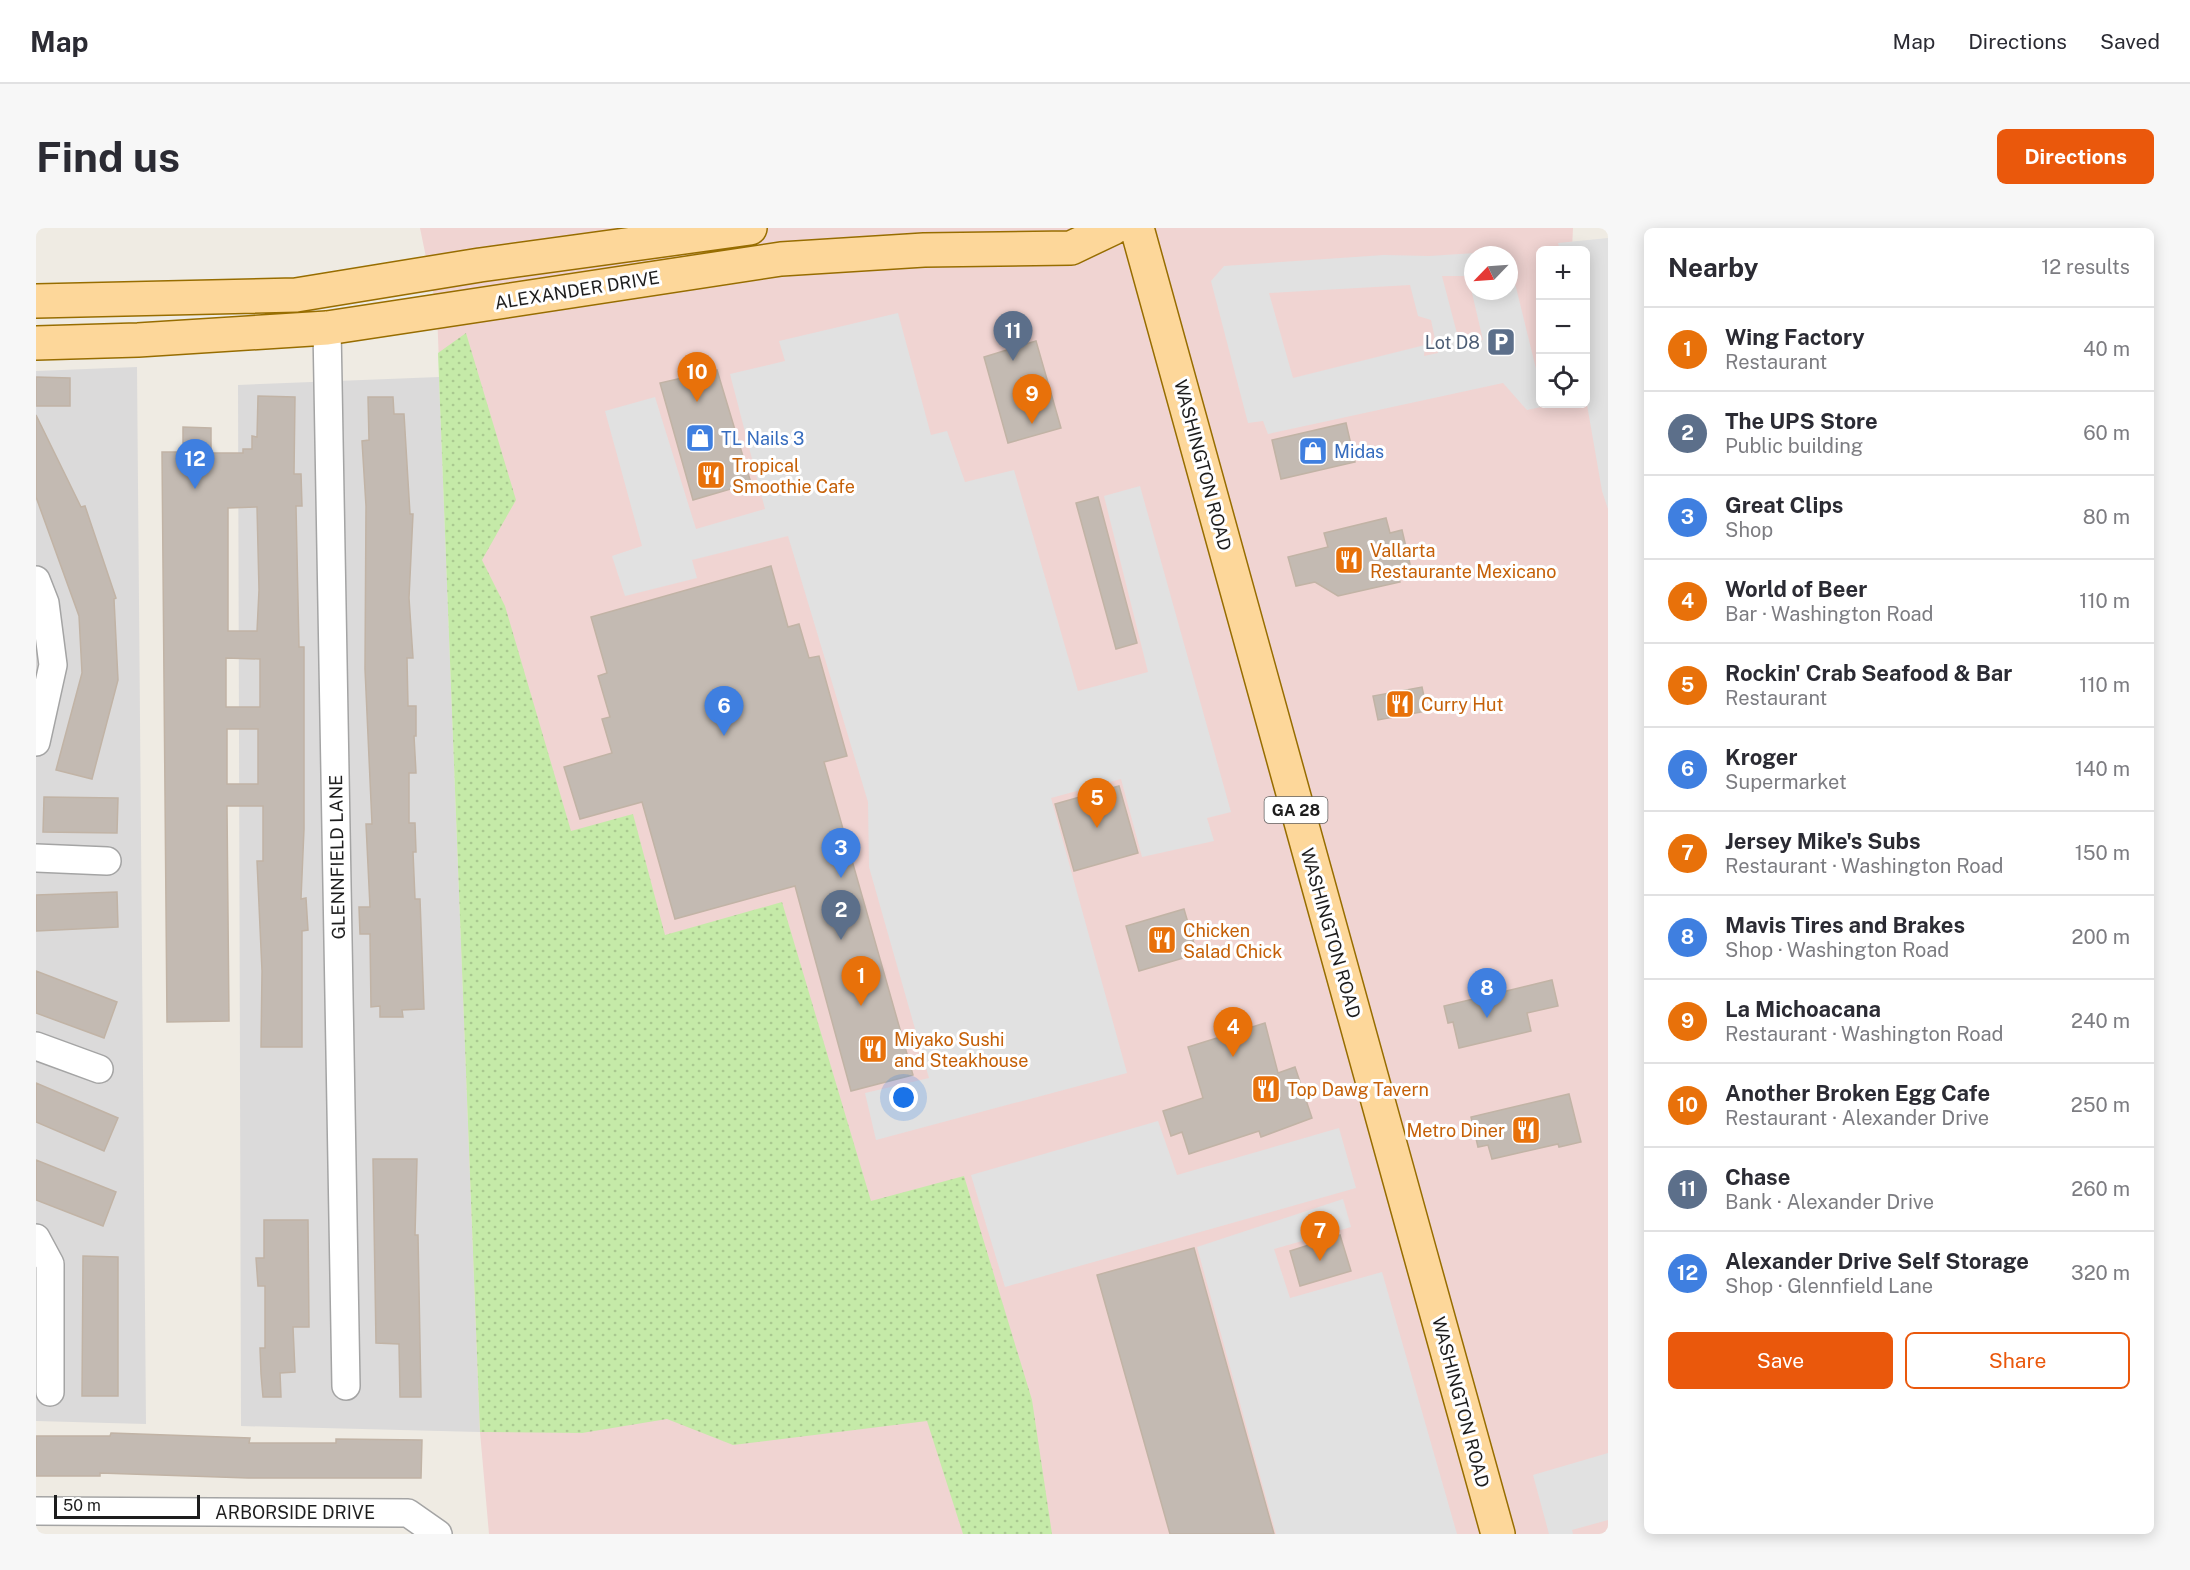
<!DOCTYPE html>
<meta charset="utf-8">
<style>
:root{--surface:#fff;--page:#f7f7f7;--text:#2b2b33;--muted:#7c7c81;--line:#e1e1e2;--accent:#ea580c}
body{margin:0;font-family:"Public Sans",sans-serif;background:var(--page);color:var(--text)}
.controls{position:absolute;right:18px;top:18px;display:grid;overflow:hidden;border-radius:9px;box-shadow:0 3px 15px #0003}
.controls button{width:54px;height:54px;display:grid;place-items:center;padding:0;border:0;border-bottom:2px solid var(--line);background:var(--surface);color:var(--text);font:30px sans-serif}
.compass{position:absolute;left:1428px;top:18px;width:54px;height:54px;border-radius:50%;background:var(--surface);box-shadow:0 3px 15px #0003;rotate:245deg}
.scale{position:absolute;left:18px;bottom:15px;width:146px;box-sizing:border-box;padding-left:6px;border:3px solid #1d1d1d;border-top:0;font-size:16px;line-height:21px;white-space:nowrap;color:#1d1d1d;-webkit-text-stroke:4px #fff;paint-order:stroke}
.you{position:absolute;left:868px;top:870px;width:21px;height:21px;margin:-15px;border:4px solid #fff;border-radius:50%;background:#1a73e8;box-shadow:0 0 0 9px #1a73e833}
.badge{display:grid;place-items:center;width:39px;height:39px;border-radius:50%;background:var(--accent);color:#fff;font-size:20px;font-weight:700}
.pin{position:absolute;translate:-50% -50px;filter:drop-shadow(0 2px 3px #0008)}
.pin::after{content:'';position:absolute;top:32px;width:21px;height:18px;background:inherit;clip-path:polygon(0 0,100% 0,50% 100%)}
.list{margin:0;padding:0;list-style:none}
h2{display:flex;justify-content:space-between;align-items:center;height:78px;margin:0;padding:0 24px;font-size:26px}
h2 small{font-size:20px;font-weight:400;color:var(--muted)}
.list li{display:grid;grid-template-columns:39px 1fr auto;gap:18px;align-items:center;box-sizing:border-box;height:84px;padding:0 24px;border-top:2px solid var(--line)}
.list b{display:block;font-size:22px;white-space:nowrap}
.list p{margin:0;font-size:20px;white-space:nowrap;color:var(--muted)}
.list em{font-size:20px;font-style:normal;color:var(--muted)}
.actions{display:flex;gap:12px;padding:18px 24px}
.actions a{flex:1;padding:14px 0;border:2px solid var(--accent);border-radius:9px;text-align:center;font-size:21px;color:var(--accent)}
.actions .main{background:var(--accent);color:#fff}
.icon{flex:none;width:33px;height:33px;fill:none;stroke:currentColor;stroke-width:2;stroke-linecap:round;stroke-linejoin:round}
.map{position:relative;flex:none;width:1572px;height:1306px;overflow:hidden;border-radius:9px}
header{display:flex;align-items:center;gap:36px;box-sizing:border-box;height:84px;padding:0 30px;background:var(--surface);border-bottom:2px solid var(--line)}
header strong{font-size:28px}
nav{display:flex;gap:33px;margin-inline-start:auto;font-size:21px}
.intro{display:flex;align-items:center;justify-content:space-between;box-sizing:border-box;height:144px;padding:0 36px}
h1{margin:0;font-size:42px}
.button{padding:15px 27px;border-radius:9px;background:var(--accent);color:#fff;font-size:21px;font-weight:700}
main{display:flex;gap:36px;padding:0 36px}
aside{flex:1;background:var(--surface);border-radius:9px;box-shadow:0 3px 15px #0003}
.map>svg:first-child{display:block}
</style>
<header>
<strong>Map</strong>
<nav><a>Map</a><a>Directions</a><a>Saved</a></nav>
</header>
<div class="intro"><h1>Find us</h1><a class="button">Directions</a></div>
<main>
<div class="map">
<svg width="1572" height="1306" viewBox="0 0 1572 1306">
<defs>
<pattern id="grass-dots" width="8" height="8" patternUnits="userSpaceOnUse" patternTransform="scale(1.5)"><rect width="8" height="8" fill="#c5eaa8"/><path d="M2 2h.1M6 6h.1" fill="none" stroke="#a9c890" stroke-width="1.8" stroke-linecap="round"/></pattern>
</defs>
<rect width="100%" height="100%" fill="#efebe3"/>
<path fill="#dbdada" d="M 101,139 L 110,1196 L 0,1193 L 0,143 Z
M 403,149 L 444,1204 L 205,1198 L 202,157 Z"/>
<path fill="#f0d4d2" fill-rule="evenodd" d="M 384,0 L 1537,0 L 1536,21 L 1572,17 L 1572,1306 L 453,1306 L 444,1204 L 401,83 ZM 1504,22 L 1550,22 L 1550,176 L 1504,176 ZM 1437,27 L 1473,27 L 1473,63 L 1437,63 Z"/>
<path fill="url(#grass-dots)" d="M 430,105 L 480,272 L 446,332 L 469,378 L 535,603 L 597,586 L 629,707 L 746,674 L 835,973 L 928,948 L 996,1172 L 1016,1306 L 927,1306 L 891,1193 L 697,1217 L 631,1191 L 546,1205 L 444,1204 L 402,125 Z"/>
<path fill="#e1e1e1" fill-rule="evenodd" d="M 1572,10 L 1572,281 L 1566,263 L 1550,171 L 1550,22 L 1524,22 L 1522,15 Z
M 1471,23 L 1472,27 L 1437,27 L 1437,63 L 1473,63 L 1473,31 L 1504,157 L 1504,176 L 1509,176 L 1510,178 L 1491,182 L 1467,155 L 1232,206 L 1227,193 L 1212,195 L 1175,53 L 1188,38 L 1348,27 L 1393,28 ZM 1406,48 L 1432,48 L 1447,112 L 1424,117 ZM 1374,57 L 1382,88 L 1395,92 L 1402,125 L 1388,128 L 1389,117 L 1257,150 L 1233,65 Z
M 862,85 L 895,207 L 911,203 L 929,254 L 978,242 L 1042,463 L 1112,444 L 1068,268 L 1104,258 L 1195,584 L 1171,590 L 1178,613 L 1106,629 L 1085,551 L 1015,570 L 1091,845 L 840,912 L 829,865 L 893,850 L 833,639 L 832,574 L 752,308 L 656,332 L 661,350 L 589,368 L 576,328 L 606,318 L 569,183 L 619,169 L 660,301 L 729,281 L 694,146 L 749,133 L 743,113 Z
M 1122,893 L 1141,947 L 1303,900 L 1320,960 L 969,1059 L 935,947 Z
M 1307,971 L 1315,999 L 1238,1021 L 1254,1070 L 1346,1044 L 1421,1306 L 1240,1306 L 1161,1019 Z
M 1572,1225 L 1572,1292 L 1536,1302 L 1537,1306 L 1513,1306 L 1497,1247 Z"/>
<path fill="#c3bab2" stroke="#c1b3a5" stroke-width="1.5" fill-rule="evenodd" d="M 1000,113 L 1025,200 L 972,215 L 948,129 Z
M 681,142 L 715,255 L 657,272 L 624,155 Z
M 0,149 L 34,150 L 34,178 L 0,178 Z
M 222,168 L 259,169 L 258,246 L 265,246 L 266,278 L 260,278 L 263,419 L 268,419 L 268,601 L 265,671 L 270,670 L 272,702 L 266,703 L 266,819 L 225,819 L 226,743 L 221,633 L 227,633 L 227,578 L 191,578 L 193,793 L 131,794 L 126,224 L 147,224 L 147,199 L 175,200 L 175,225 L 207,225 L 207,221 L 216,221 L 216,208 L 221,209 ZM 221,279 L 223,362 L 221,403 L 192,403 L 192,280 ZM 190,430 L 224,431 L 224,479 L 190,479 ZM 191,501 L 222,501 L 222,556 L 191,556 Z
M 332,169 L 357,169 L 358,186 L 368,186 L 374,286 L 377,286 L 373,370 L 377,430 L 371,430 L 372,478 L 380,478 L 380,508 L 378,508 L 380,545 L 373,545 L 373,595 L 379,595 L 380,624 L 377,624 L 379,671 L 384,671 L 388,781 L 366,782 L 367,789 L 344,789 L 344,778 L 335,779 L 334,706 L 324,706 L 323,679 L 334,679 L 330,596 L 336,596 L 329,441 L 330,278 L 326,213 L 333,212 Z
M 0,187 L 45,279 L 49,278 L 80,370 L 78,371 L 82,452 L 56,551 L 20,542 L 46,445 L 43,388 L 0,269 Z
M 1310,195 L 1319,234 L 1245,251 L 1236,212 Z
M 1062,269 L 1101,415 L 1080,421 L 1040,275 Z
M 1350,290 L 1354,305 L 1366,302 L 1374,336 L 1368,335 L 1371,346 L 1362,348 L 1364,354 L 1302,368 L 1279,354 L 1260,358 L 1252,329 L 1292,319 L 1288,305 Z
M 735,338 L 752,399 L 763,396 L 773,430 L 783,428 L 811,528 L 788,534 L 877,847 L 815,863 L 759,658 L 639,691 L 606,574 L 544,591 L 528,539 L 576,525 L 566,491 L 574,489 L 562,448 L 571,445 L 555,389 Z
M 1386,459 L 1391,483 L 1342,492 L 1337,468 Z
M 1083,558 L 1102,625 L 1038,643 L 1019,576 Z
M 8,569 L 82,570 L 81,605 L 7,604 Z
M 81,664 L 82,699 L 0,703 L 0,667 Z
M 1148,681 L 1161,726 L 1103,743 L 1090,698 Z
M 0,743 L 81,774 L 68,810 L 0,785 Z
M 1516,752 L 1522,778 L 1491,785 L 1495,803 L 1423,820 L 1417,794 L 1412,795 L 1408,778 Z
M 1229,795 L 1242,845 L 1259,839 L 1276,890 L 1225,909 L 1223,903 L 1153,926 L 1146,904 L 1135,908 L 1127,883 L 1167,870 L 1152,819 Z
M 0,855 L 82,890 L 68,923 L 0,894 Z
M 1533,866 L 1545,914 L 1523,919 L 1522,916 L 1456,931 L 1452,917 L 1442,919 L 1435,889 Z
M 337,931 L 381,931 L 379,1007 L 382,1007 L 385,1169 L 364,1169 L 363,1116 L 340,1115 Z
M 0,932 L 80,964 L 67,998 L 0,972 Z
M 228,992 L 272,992 L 273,1099 L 257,1099 L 259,1144 L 244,1145 L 245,1169 L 227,1169 L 225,1146 L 224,1120 L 229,1120 L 229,1058 L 222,1058 L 220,1030 L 228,1030 Z
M 1304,1007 L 1315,1043 L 1264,1058 L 1254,1023 Z
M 1158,1020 L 1238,1306 L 1134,1306 L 1061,1047 Z
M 47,1028 L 82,1029 L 82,1168 L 46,1168 Z
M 75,1205 L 214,1210 L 213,1215 L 300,1215 L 300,1211 L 386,1212 L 385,1250 L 212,1250 L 64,1245 L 64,1248 L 0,1248 L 0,1208 L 74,1208 Z"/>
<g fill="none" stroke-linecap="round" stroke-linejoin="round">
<g stroke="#a4a4a4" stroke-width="30">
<path id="minor" d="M 291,100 L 310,1158
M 0,352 L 9,375 L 17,437 L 0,514
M 0,630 L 71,633
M 0,818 L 63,841
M 0,1010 L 14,1036 L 14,1164
M 0,1283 L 372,1285 L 402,1306"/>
</g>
<g stroke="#976d00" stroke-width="36">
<path id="major" d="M 1101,0 C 1221,436 1341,871 1462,1306
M 0,73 L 260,67 L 444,37 L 714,0
M 0,115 L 102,112 L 291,100 L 745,31 L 888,22 L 1035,20 L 1077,0"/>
</g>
<use href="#minor" stroke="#fff" stroke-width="27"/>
<use href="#major" stroke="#fdd79a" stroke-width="33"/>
</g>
<defs>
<g id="parking-square" transform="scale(1.5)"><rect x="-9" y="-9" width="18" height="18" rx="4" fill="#5c6f8a" stroke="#fff"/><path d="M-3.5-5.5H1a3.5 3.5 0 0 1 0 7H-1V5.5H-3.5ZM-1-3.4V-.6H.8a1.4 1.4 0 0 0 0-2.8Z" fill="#fff"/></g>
<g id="shop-square" transform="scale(1.5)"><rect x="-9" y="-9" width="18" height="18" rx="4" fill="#3f7fe0" stroke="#fff"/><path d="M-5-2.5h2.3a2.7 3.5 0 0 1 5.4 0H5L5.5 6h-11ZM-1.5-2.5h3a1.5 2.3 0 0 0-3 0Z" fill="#fff"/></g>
<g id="restaurant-square" transform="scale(1.5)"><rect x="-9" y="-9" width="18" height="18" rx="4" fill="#e8710a" stroke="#fff"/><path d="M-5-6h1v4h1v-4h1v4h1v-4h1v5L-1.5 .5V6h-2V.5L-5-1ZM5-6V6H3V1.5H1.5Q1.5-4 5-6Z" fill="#fff"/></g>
</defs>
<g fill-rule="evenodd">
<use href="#parking-square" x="1465" y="114"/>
<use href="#shop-square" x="664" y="210"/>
<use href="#shop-square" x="1277" y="223"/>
<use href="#restaurant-square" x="675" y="247"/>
<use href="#restaurant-square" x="1313" y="332"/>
<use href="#restaurant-square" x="1364" y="476"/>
<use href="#restaurant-square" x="1126" y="712"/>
<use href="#restaurant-square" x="837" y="821"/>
<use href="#restaurant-square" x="1230" y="861"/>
<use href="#restaurant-square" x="1490" y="902"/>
</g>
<g text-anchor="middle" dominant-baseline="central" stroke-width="6" stroke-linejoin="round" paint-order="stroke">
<rect fill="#fff" stroke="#616161" stroke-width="1.5" x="1228.5" y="569" width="63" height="26" rx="4.5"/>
<g font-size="16" font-weight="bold" fill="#1d1d1d">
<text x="1260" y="582">GA 28</text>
</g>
<g font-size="18" fill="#1d1d1d" stroke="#fff">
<text transform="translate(541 62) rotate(-9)">ALEXANDER DRIVE</text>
<text transform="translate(1167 237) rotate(75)">WASHINGTON ROAD</text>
<text transform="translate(301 629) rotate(-91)">GLENNFIELD LANE</text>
<text transform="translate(1295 705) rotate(74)">WASHINGTON ROAD</text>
<text transform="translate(1425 1174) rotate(75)">WASHINGTON ROAD</text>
<text x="259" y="1284">ARBORSIDE DRIVE</text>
</g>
<g font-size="18" fill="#4e5e75" stroke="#fff" text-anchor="end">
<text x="1444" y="114">Lot D8</text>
</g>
<g font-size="18" fill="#366cbe" stroke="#fff" text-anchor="start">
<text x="685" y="210">TL Nails 3</text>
<text x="1298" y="223">Midas</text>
</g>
<g font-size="18" fill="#c56008" stroke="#fff" text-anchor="start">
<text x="696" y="237">Tropical<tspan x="696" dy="21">Smoothie Cafe</tspan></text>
<text x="1334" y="322">Vallarta<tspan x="1334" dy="21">Restaurante Mexicano</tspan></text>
<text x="1385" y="476">Curry Hut</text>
<text x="1147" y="702">Chicken<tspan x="1147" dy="21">Salad Chick</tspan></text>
<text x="858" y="811">Miyako Sushi<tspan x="858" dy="21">and Steakhouse</tspan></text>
<text x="1251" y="861">Top Dawg Tavern</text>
<text x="1469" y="902" text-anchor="end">Metro Diner</text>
</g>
</g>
</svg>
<div class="controls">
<button>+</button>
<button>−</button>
<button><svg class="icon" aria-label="locate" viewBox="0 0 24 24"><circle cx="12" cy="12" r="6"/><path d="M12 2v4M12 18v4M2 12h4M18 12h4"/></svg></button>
</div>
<svg class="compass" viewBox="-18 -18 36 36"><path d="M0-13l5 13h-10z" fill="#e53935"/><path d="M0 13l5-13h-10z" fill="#7c7c81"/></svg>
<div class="scale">50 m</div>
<div class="you"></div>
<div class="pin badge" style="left:825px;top:778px;background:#e8710a">1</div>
<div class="pin badge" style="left:805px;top:712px;background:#5c6f8a">2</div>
<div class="pin badge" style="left:805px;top:650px;background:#3f7fe0">3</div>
<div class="pin badge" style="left:1197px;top:829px;background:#e8710a">4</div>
<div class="pin badge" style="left:1061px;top:600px;background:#e8710a">5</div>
<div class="pin badge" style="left:688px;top:508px;background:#3f7fe0">6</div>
<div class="pin badge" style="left:1284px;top:1033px;background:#e8710a">7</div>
<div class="pin badge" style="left:1451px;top:790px;background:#3f7fe0">8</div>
<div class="pin badge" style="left:996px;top:196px;background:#e8710a">9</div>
<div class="pin badge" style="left:661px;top:174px;background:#e8710a">10</div>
<div class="pin badge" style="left:977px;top:133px;background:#5c6f8a">11</div>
<div class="pin badge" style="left:159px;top:261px;background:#3f7fe0">12</div>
</div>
<aside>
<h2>Nearby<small>12 results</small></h2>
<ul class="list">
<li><span class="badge" style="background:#e8710a">1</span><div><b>Wing Factory</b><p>Restaurant</p></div><em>40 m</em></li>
<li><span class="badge" style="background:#5c6f8a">2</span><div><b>The UPS Store</b><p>Public building</p></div><em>60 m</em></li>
<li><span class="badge" style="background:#3f7fe0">3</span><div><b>Great Clips</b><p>Shop</p></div><em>80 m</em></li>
<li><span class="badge" style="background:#e8710a">4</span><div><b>World of Beer</b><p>Bar · Washington Road</p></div><em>110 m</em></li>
<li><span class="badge" style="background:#e8710a">5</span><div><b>Rockin' Crab Seafood &amp; Bar</b><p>Restaurant</p></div><em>110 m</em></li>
<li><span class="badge" style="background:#3f7fe0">6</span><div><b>Kroger</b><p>Supermarket</p></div><em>140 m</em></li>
<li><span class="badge" style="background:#e8710a">7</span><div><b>Jersey Mike's Subs</b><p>Restaurant · Washington Road</p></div><em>150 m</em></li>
<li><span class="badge" style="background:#3f7fe0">8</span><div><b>Mavis Tires and Brakes</b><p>Shop · Washington Road</p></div><em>200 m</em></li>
<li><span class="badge" style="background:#e8710a">9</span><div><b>La Michoacana</b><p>Restaurant · Washington Road</p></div><em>240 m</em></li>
<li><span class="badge" style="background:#e8710a">10</span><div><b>Another Broken Egg Cafe</b><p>Restaurant · Alexander Drive</p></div><em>250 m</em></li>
<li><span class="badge" style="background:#5c6f8a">11</span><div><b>Chase</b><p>Bank · Alexander Drive</p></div><em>260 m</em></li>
<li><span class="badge" style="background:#3f7fe0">12</span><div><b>Alexander Drive Self Storage</b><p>Shop · Glennfield Lane</p></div><em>320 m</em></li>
</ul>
<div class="actions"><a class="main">Save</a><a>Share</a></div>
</aside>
</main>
